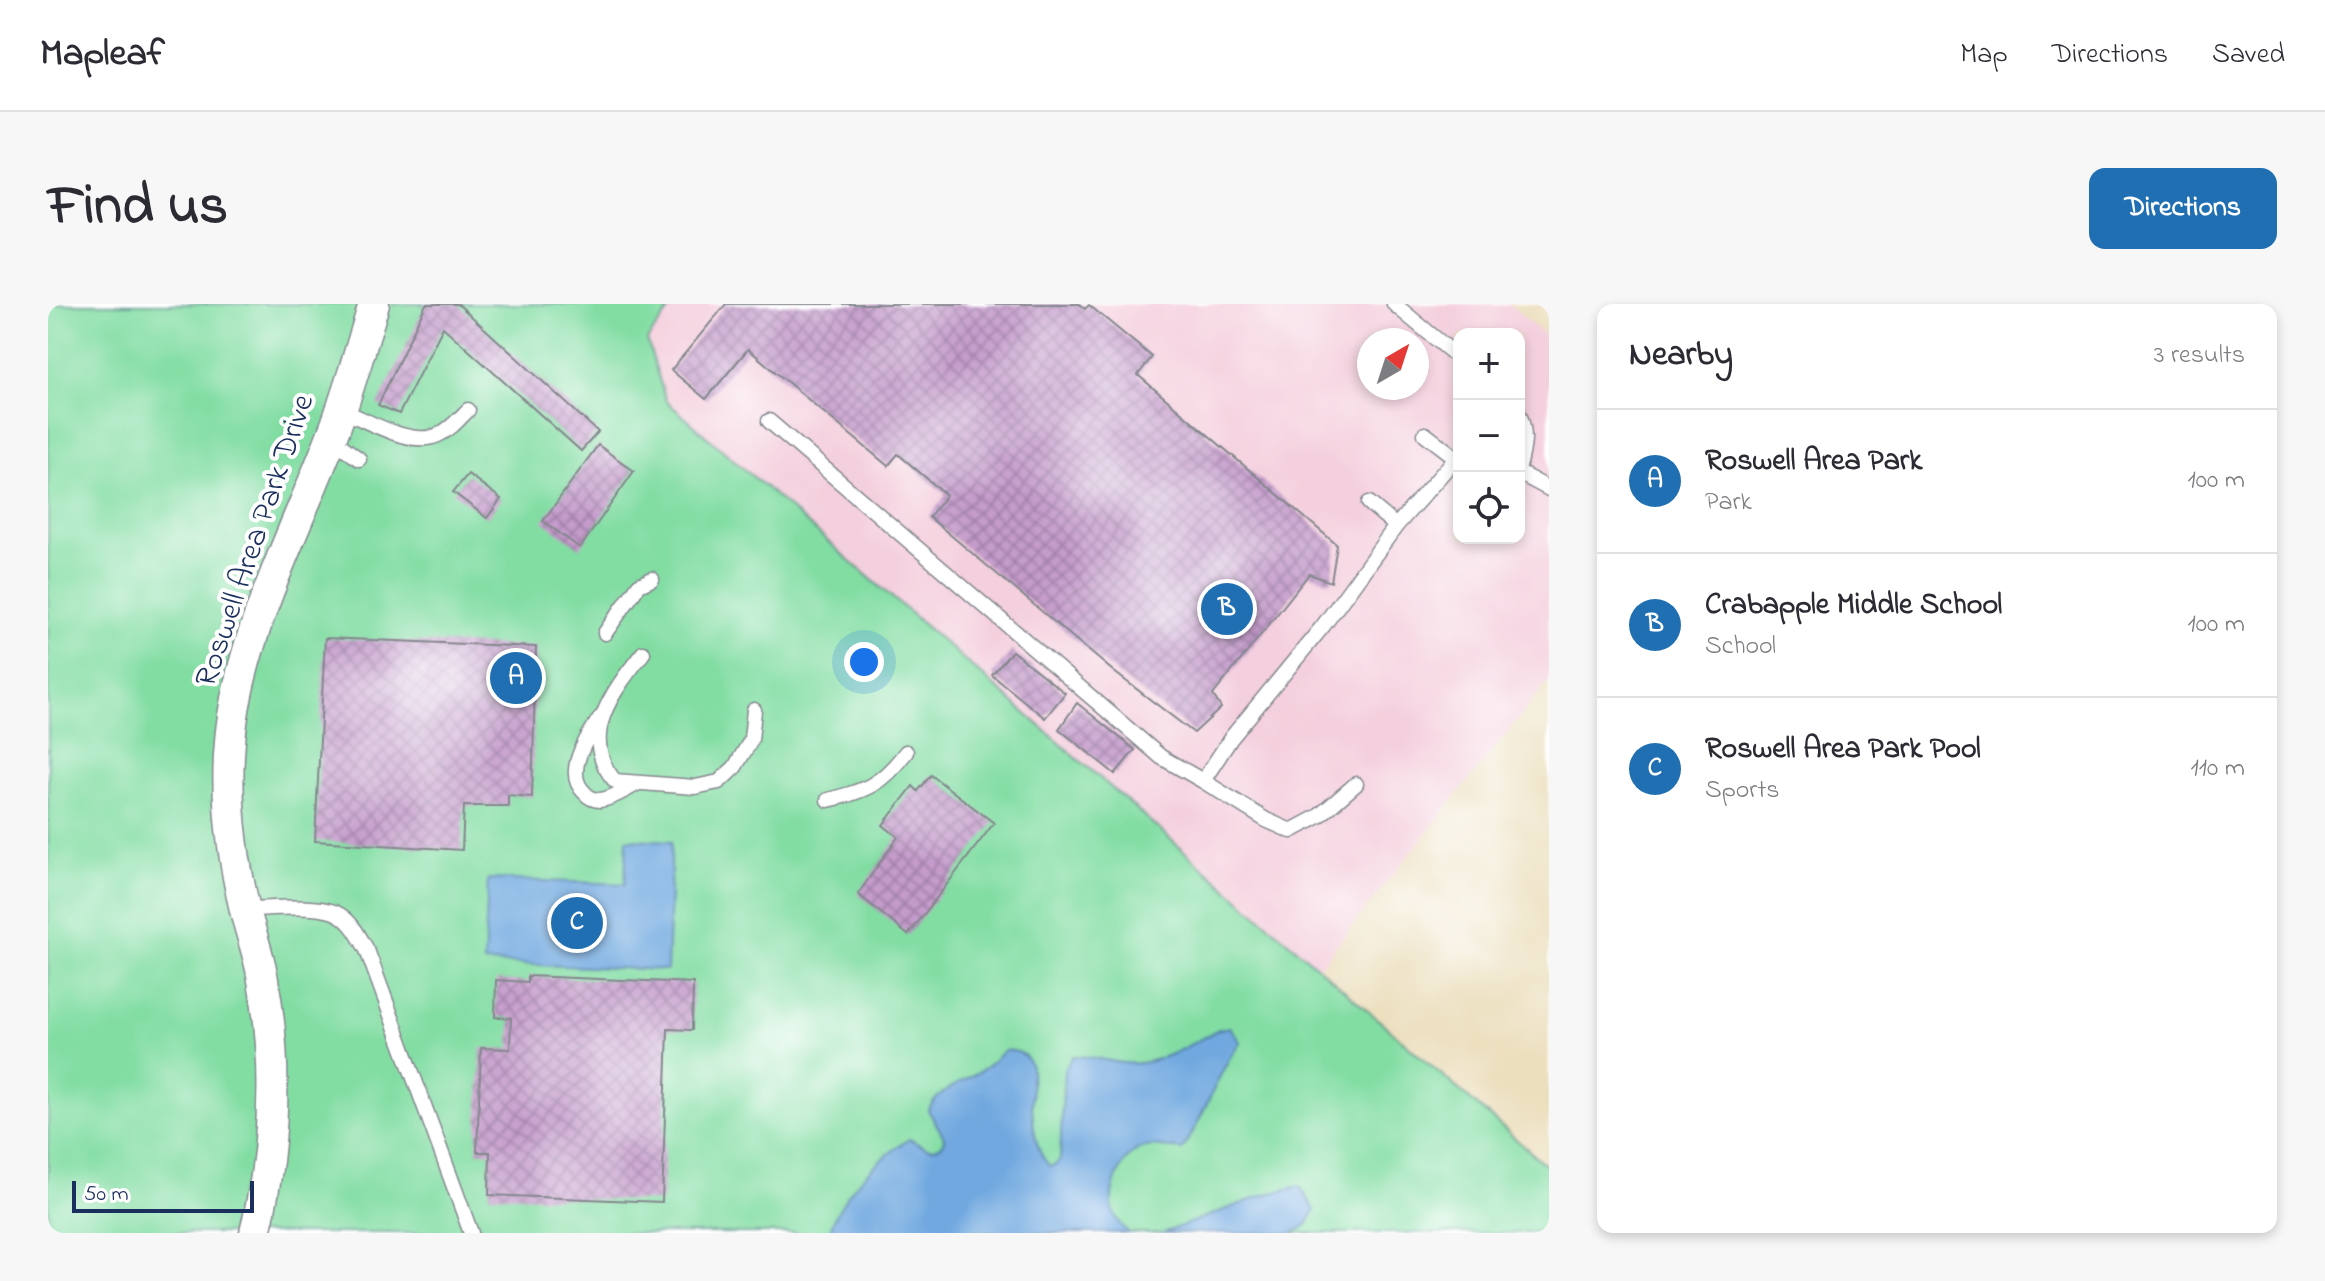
<!DOCTYPE html>
<meta charset="utf-8">
<style>
:root{--surface:#fff;--page:#f7f7f7;--text:#2b2b33;--muted:#7c7c81;--line:#e1e1e2;--accent:#1f6fb2}
body{margin:0;font-family:"Indie Flower",sans-serif;background:var(--page);color:var(--text)}
.controls{position:absolute;right:24px;top:24px;display:grid;overflow:hidden;border-radius:16px;box-shadow:0 4px 12px #0003}
.controls button{width:72px;height:72px;display:grid;place-items:center;padding:0;border:0;border-bottom:2px solid var(--line);background:var(--surface);color:var(--text);font:40px sans-serif}
.compass{position:absolute;left:1309px;top:24px;width:72px;height:72px;border-radius:50%;background:var(--surface);box-shadow:0 4px 12px #0003;rotate:39deg}
.scale{position:absolute;left:24px;bottom:20px;width:182px;box-sizing:border-box;padding-left:8px;border:4px solid #1b2f5e;border-top:0;font-size:22px;line-height:28px;white-space:nowrap;color:#1b2f5e;-webkit-text-stroke:6px #fff;paint-order:stroke}
.you{position:absolute;left:816px;top:358px;width:28px;height:28px;margin:-20px;border:6px solid #fff;border-radius:50%;background:#1a73e8;box-shadow:0 0 0 12px #1a73e833}
.badge{display:grid;place-items:center;width:52px;height:52px;border-radius:50%;background:var(--accent);color:#fff;font-size:26px;font-weight:700}
.pin{position:absolute;translate:-50% -50%;border:4px solid #fff;box-shadow:0 2px 8px #0006}
.list{margin:0;padding:0;list-style:none}
h2{display:flex;justify-content:space-between;align-items:center;height:104px;margin:0;padding:0 32px;font-size:34px}
h2 small{font-size:26px;font-weight:400;color:var(--muted)}
.list li{display:grid;grid-template-columns:52px 1fr auto;gap:24px;align-items:center;box-sizing:border-box;height:144px;padding:0 32px;border-top:2px solid var(--line)}
.list b{display:block;font-size:30px;white-space:nowrap}
.list p{margin:0;font-size:26px;white-space:nowrap;color:var(--muted)}
.list em{font-size:26px;font-style:normal;color:var(--muted)}
.icon{flex:none;width:44px;height:44px;fill:none;stroke:currentColor;stroke-width:2;stroke-linecap:round;stroke-linejoin:round}
.map{position:relative;flex:none;width:1501px;height:929px;overflow:hidden;border-radius:16px}
header{display:flex;align-items:center;gap:48px;box-sizing:border-box;height:112px;padding:0 40px;background:var(--surface);border-bottom:2px solid var(--line)}
header strong{font-size:38px}
nav{display:flex;gap:44px;margin-inline-start:auto;font-size:28px}
.intro{display:flex;align-items:center;justify-content:space-between;box-sizing:border-box;height:192px;padding:0 48px}
h1{margin:0;font-size:56px}
.button{padding:20px 36px;border-radius:16px;background:var(--accent);color:#fff;font-size:28px;font-weight:700}
main{display:flex;gap:48px;padding:0 48px}
aside{flex:1;background:var(--surface);border-radius:16px;box-shadow:0 4px 12px #0003}
.map>svg:first-child{display:block}
</style>
<header>
<strong>Mapleaf</strong>
<nav><a>Map</a><a>Directions</a><a>Saved</a></nav>
</header>
<div class="intro"><h1>Find us</h1><a class="button">Directions</a></div>
<main>
<div class="map">
<svg width="1501" height="929" viewBox="0 0 1501 929">
<defs>
<pattern id="building-cross-hatch" width="8" height="8" patternUnits="userSpaceOnUse" patternTransform="scale(2)"><rect width="8" height="8" fill="#c59bcb"/><path d="M0 0l8 8M0 8l8-8" fill="none" stroke="#9f7fa8"/></pattern>
</defs>
<rect width="100%" height="100%" fill="#fff"/>
<filter id="ink" filterUnits="userSpaceOnUse"><feTurbulence type="fractalNoise" baseFrequency=".0125" numOctaves="2"/><feDisplacementMap in="SourceGraphic" scale="16" xChannelSelector="R" yChannelSelector="G"/><feConvolveMatrix kernelMatrix="1 2 1 2 8 2 1 2 1" color-interpolation-filters="sRGB"/></filter>
<filter id="wash" filterUnits="userSpaceOnUse"><feTurbulence type="fractalNoise" baseFrequency=".006" numOctaves="4" result="noise"/><feDisplacementMap in="SourceGraphic" scale="32" xChannelSelector="R" yChannelSelector="G"/><feGaussianBlur stdDeviation="1.8" result="paint"/><feColorMatrix in="noise" values="0 0 0 0 0 0 0 0 0 0 0 0 0 0 0 0 0 1.4 0 .05"/><feComposite in="paint" operator="in"/></filter>
<g filter="url(#wash)">
<rect width="100%" height="100%" fill="#ecdfbe"/>
<!-- built -->
<path fill="#f4cfdd" fill-rule="evenodd" d="M626 0H1461L1501 35V376L1271 663 618 97 599 36ZM1411 30H1471V234H1411ZM1321 36H1369V84H1321Z"/>
<!-- park -->
<path fill="#82dda3" stroke="#4e8680" stroke-width="2" d="M0 0H626L599 36 618 97 1501 864V929H0Z"/>
<!-- water -->
<path fill="#6fa8df" stroke="#456c9e" stroke-width="2" d="M579 535 624 537 619 666 436 659 440 575 577 580Z
M1182 723 1192 738C1167 772 1158 812 1134 846 1123 845 1107 840 1096 843 1075 849 1062 881 1064 902 1066 914 1072 921 1081 929H781C793 889 826 858 861 835 873 841 883 850 895 840L896 833 880 806C893 783 917 779 937 764 944 759 950 752 956 746 970 747 978 748 983 763 984 789 981 844 1002 862L1008 860 1012 855 1016 765 1025 752C1043 752 1058 757 1076 759 1110 763 1142 740 1171 725Z
M1252 882 1267 906 1259 921 1245 929H1115L1216 891Z"/>
<g id="blocks">
<!-- building -->
<path fill="url(#building-cross-hatch)" d="M378 0H410L550 128 533 147 395 23 351 110 330 101Z
M678 0H1031L1037 5 1041 1 1104 53 1090 71 1289 241 1283 278 1261 270 1165 391 1173 404 1146 429 1065 367 881 213 898 191 850 150 840 162 700 45 658 95 623 66Z
M550 141 586 167 532 244 495 217Z
M420 170 453 195 439 214 405 188Z
M277 334 488 343 484 493 460 491V502H416L414 546 267 537Z
M964 347 1017 389 997 414 944 371Z
M1029 399 1087 446 1067 470 1011 425Z
M883 471 946 519 860 631 810 590 850 533 835 521 865 482 870 487Z
M480 672 645 679 644 726 620 725 614 898 441 891 442 848H429L433 744 462 745 463 714 447 713 448 676 480 678Z"/>
</g>
</g>
<g filter="url(#ink)">
<use href="#blocks" fill-opacity="0" stroke="#84878e" stroke-width="2"/>
<g fill="none" stroke-linecap="round" stroke-linejoin="round">
<defs>
<path id="service" d="M1346 0 1411 54
M293 106C319 116 364 144 390 131 402 126 411 115 420 106
M1471 110C1479 129 1476 144 1471 163
M721 117 1113 453 1155 477
M1377 130 1411 156
M283 134 311 155
M1471 169 1501 185
M1321 199 1348 222
M557 329 591 281 604 275
M595 349C567 385 528 432 567 477L647 483 671 478 687 463 703 436 706 406
M552 414C540 432 515 468 536 488 540 493 545 496 552 496 564 495 577 486 587 481
M1308 480 1271 512 1243 527 1218 516 1155 477 1183 434 1275 322 1348 222 1407 155
M780 496C818 487 834 480 858 448
M197 605C220 605 274 599 292 611 305 619 312 634 319 646L423 929"/>
<path id="minor" d="M207 929C227 845 230 756 214 670 210 648 202 627 197 606 184 551 177 493 182 437 191 330 251 222 288 121 302 82 314 40 326 0"/>
</defs>
<!-- service casing -->
<use href="#service" stroke="#84878e" stroke-width="17"/>
<!-- minor casing -->
<use href="#minor" stroke="#84878e" stroke-width="33"/>
<!-- service -->
<use href="#service" stroke="#fff" stroke-width="14"/>
<!-- minor -->
<use href="#minor" stroke="#fff" stroke-width="30"/>
</g>
</g>
<g text-anchor="middle" dominant-baseline="central" stroke-width="8" stroke-linejoin="round" paint-order="stroke">
<!-- street labels -->
<g font-size="32" fill="#1b2f5e" stroke="#fff">
<text transform="translate(208 237) rotate(-71)">Roswell Area Park Drive</text>
</g>
</g>
</svg>
<div class="controls">
<button>+</button>
<button>−</button>
<button><svg class="icon" aria-label="locate" viewBox="0 0 24 24"><circle cx="12" cy="12" r="6"/><path d="M12 2v4M12 18v4M2 12h4M18 12h4"/></svg></button>
</div>
<svg class="compass" viewBox="-18 -18 36 36"><path d="M0-13l5 13h-10z" fill="#e53935"/><path d="M0 13l5-13h-10z" fill="#7c7c81"/></svg>
<div class="scale">50 m</div>
<div class="you"></div>
<div class="pin badge" style="left:468px;top:374px">A</div>
<div class="pin badge" style="left:1179px;top:305px">B</div>
<div class="pin badge" style="left:529px;top:619px">C</div>
</div>
<aside>
<h2>Nearby<small>3 results</small></h2>
<ul class="list">
<li><span class="badge">A</span><div><b>Roswell Area Park</b><p>Park</p></div><em>100 m</em></li>
<li><span class="badge">B</span><div><b>Crabapple Middle School</b><p>School</p></div><em>100 m</em></li>
<li><span class="badge">C</span><div><b>Roswell Area Park Pool</b><p>Sports</p></div><em>110 m</em></li>
</ul>
</aside>
</main>
